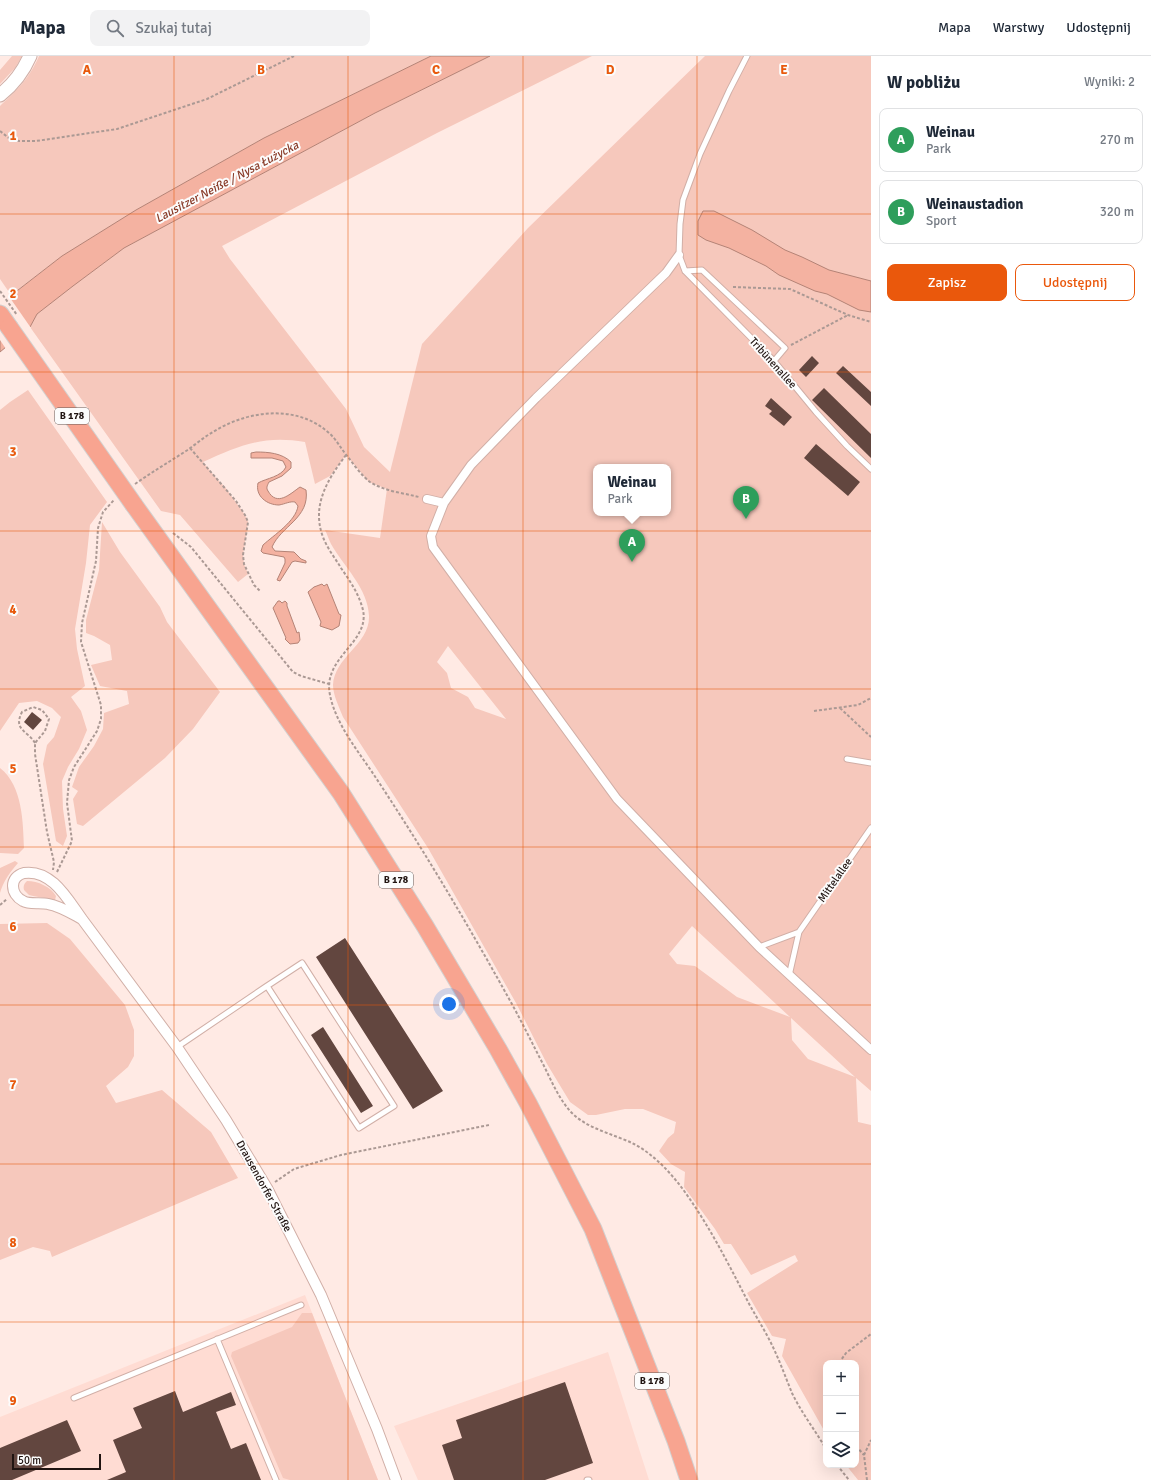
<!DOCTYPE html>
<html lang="pl">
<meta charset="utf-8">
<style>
:root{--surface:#fff;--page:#f2f2f3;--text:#1f2937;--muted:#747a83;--line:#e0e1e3;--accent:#ea580c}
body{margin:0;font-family:Signika,sans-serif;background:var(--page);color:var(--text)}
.controls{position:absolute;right:12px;bottom:12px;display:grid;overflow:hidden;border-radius:8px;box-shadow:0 4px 16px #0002}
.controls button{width:36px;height:36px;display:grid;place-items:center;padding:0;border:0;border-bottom:1px solid var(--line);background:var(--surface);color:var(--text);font:20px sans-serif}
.scale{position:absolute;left:12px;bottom:10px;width:89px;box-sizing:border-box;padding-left:4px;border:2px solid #201411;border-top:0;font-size:11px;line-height:14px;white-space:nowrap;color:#201411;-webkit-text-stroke:3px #fcfcfc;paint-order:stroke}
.you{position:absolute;left:449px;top:948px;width:14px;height:14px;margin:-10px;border:3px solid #fff;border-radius:50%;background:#1a73e8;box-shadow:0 0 0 6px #1a73e833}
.badge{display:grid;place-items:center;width:26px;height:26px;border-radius:50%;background:var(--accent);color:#fff;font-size:13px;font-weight:700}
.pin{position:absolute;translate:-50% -33px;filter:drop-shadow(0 1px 2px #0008)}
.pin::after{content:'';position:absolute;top:21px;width:14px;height:12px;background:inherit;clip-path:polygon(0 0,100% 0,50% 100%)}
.popup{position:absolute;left:593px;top:408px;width:78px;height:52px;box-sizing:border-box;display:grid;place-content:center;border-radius:8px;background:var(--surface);filter:drop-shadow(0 1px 3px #0005);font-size:13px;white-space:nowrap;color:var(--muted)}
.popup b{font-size:15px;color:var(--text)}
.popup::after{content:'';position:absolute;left:50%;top:100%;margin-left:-8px;border:8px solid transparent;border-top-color:var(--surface)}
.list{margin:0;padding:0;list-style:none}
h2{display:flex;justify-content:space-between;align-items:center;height:52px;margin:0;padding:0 16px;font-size:17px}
h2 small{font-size:13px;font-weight:400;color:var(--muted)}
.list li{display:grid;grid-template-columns:26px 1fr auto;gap:12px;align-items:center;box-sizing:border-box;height:64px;margin:0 8px 8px;padding:0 8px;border:1px solid var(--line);border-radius:8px}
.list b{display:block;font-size:15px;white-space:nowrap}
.list p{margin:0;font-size:13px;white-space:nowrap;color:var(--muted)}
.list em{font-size:13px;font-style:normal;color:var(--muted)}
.actions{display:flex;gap:8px;padding:12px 16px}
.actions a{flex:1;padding:9px 0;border:1px solid var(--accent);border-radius:8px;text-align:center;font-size:14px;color:var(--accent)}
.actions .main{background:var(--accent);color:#fff}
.icon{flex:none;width:22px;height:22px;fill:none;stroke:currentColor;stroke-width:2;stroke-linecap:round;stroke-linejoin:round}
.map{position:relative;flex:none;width:871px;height:1424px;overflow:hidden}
header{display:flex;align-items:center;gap:24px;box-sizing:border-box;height:56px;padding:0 20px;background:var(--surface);border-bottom:1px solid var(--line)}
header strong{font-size:19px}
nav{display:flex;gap:22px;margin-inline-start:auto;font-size:14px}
.search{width:280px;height:36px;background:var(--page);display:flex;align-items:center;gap:10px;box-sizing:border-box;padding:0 14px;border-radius:8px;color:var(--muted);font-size:15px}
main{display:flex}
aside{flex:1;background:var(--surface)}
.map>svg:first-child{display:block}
</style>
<header>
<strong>Mapa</strong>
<div class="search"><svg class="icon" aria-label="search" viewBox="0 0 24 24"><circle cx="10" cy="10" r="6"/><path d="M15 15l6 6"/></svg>Szukaj tutaj</div>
<nav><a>Mapa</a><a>Warstwy</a><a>Udostępnij</a></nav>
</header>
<main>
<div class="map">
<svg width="871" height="1424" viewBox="0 0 871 1424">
<rect width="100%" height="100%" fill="#ffeae4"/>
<!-- built -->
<path fill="#ffdcd3" d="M305 1239 378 1424H0V1361Z
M608 1296 649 1424H418L394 1370Z"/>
<!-- green -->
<path fill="#f6c8bc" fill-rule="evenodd" d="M12 0H22L15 12 0 28V14Z
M39 0H431L264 82 136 154 62 200 11 239 0 223V50C17 34 29 23 39 0Z
M490 0H592L437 77 222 190 230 203 346 353 364 391 390 416 422 288 528 172 705 0H871V1035L856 1022 858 1066 871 1069V1424H858L846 1409H856V1307H826V1378L782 1300 786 1283 772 1280 747 1237 798 1205 795 1199 751 1219 731 1188H724L715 1173 684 1131 685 1116 671 1108 659 1095 668 1082 674 1077 676 1066 643 1053H625L596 1059H588L570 1046 547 1008 516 947 428 792 343 661C339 651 333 639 333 629 334 601 370 588 369 560 368 532 344 511 331 488 329 484 327 478 325 474L380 482 387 433 369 426 346 399 330 420 315 428 305 386C264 379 240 389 203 406L216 422 225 431 245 459 248 466 243 499 244 508 248 518 238 526 180 459 161 455 30 271 37 258 73 230 124 192 375 57ZM596 411H668V457H596ZM448 590 506 663 475 652 468 641 451 632 447 617 437 606ZM692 870 790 961 737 941 695 910 677 908 669 898ZM791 962 855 1021 808 1003 792 984Z
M28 334 107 446 90 469 86 507 75 573 77 593 85 630 71 641 81 655 87 674 79 693 68 711 62 725 63 753 67 780 63 790 56 785 43 708 47 689 54 681 61 661 52 652 37 645 19 647 0 675V354L10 346Z
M102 466 120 496 160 551 167 566 220 636 193 673 165 702 83 770 77 768 73 743 78 735 72 731 79 711 94 690 103 673 104 657 129 648 127 635 100 630 91 609 112 604 110 589 94 580 86 577V564L99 514Z
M0 712C23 730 23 767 24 792L18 798 0 797Z
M15 805 18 807C10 816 3 826 0 837V812Z
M27 825C38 825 51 831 56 840L55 844 33 840 29 839 24 834C23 830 24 828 27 825Z
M47 867 70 883 125 949 134 974V1000L128 1011 106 1030 116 1047 162 1034 211 1076 238 1122 52 1201 50 1195 33 1191 0 1204V868Z
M302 1257H312L378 1424H290L283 1422 231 1300 232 1296 292 1271Z"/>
<!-- water -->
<path fill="#f4b2a1" stroke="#b48376" d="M431 0H490L375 57 124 192 73 230 37 258 30 271 0 296V248L62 200 136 154 264 82Z
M703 155H714L752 174 785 194 802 201 829 214 871 225V256L859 254 827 238 815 235 779 219 766 210 729 192 706 184 698 179V165Z
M256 396C268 396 282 397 291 406V412L282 420 269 426C267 430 266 432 268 435 277 451 290 438 300 431L306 434C310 462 281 470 272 491L275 495 294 496 301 503 306 505V507L295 505 292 506 280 525 277 524 285 507V503L284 501 263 497 261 495 263 489C274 479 296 465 298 450L295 446C290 445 285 448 279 449 267 449 255 440 258 427 267 422 281 421 286 411L283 405 272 402H251V397Z
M322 528 324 530 327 528 339 558 341 559 339 570 332 574 320 570 321 566 308 536 314 531Z
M278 545H280L282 547 285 545 287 547V550L297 577 299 576 300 584 298 587 290 588 285 583 286 582 273 552Z"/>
<!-- pier -->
<path fill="#ffeae4" d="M8 239 31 272 6 293 0 284V246Z"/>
<!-- building -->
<path fill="#62463f" d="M812 300 819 307 806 321 799 314Z
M843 310 871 336V350L836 317Z
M824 332 871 378V402L812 344Z
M771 342 792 361 784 370 769 358 772 355 765 350Z
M816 388 860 426 848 440 804 402Z
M32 656 42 664 33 674 24 666Z
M345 882 443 1035 413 1053 316 901Z
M323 971 373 1050 361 1057 311 979Z
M565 1326 593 1407 545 1424H454L442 1389 462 1382 456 1364Z
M175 1335 183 1356 231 1336 236 1349 216 1356 231 1393 246 1387 261 1424H107L126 1416 113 1384 142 1372 133 1352Z
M67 1364 81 1395 12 1424H0V1392Z"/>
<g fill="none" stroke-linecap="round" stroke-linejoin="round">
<defs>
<path id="service" d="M747 0 729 35 700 98 683 144 680 168 679 199 685 215 774 305 816 356 847 390 871 413
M685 215 702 214 785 292 774 305
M847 703 871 707
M759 891 799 876
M302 907 394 1050 359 1072 267 930Z
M789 920 799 876 871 772
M177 991 267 930
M217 1283 276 1424
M74 1342 301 1249
M587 1424H589"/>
<path id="pedestrian" d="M679 199 666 217 536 342 471 409 444 447 431 480 433 491 617 743 759 891 871 994
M427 443 444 447"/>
<path id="minor" d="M24 817C52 813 68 844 82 863 71 857 60 850 48 848 40 846 30 849 23 845 10 838 9 821 24 817Z
M82 863 177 991 226 1064 267 1132 321 1239 377 1373 396 1424"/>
<path id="tertiary" d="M0 39C14 28 23 16 30 0"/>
<path id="trunk" d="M0 258 9 271
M134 449 341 737 425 870 498 993 528 1047 593 1173 676 1385 689 1424"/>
</defs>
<!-- service casing -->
<use href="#service" stroke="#d1afa7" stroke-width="7"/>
<!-- pedestrian casing -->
<use href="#pedestrian" stroke="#d1afa7" stroke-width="10"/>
<!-- minor casing -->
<use href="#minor" stroke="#d1afa7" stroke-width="12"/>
<!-- tertiary casing -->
<use href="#tertiary" stroke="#d1afa7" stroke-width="15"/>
<!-- trunk casing -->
<use href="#trunk" stroke="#d2d0cf" stroke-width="19"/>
<!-- path -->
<path stroke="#ab9994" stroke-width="2" stroke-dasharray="3 2" stroke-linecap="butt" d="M0 75 10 83 19 85H36L117 73 207 43 294 0
M733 231 790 233 848 259 871 266
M791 289 848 259
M190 392 236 445 245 459 248 466 243 499 244 508 254 529 260 535
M346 399C328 423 311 449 323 481 327 492 335 502 341 512 350 525 359 538 363 554 370 587 322 601 330 639 336 669 359 696 376 722 423 793 467 867 508 941 521 964 532 987 544 1010 552 1026 559 1043 571 1056 587 1073 614 1078 634 1088 653 1098 669 1115 682 1132 707 1166 726 1203 745 1240 753 1256 763 1271 771 1287 779 1303 785 1320 792 1337 801 1356 815 1374 826 1393
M135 428C152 416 169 406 186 395 195 389 204 381 213 376 248 354 297 348 329 377 337 384 341 393 348 401 354 409 362 420 370 426 384 435 403 437 419 441
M173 477 191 491 293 616 301 620 329 628
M840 652 871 681
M814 655 858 649 871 642
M35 687C27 674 13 674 22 656L33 651 42 654 49 663 45 675 35 687V698L47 776 54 806 53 814
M57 816 72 785 67 747 69 724 74 711 97 675 101 663V649L81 586 82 567 96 505 98 472 103 456 114 444
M0 849 7 843
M275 1126 294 1113 341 1099 489 1069
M839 1307 846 1297 871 1278
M826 1338V1344
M856 1390 864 1399
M837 1409 849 1424
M867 1424 864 1399 871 1384"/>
<!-- service -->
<use href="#service" stroke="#fff" stroke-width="5"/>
<!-- pedestrian -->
<use href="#pedestrian" stroke="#fff" stroke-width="8"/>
<!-- minor -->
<use href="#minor" stroke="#fff" stroke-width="10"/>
<!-- tertiary -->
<use href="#tertiary" stroke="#fff" stroke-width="13"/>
<!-- trunk -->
<use href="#trunk" stroke="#f8a490" stroke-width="17"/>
<defs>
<path id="trunk-bridge" d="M9 271 134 449"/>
</defs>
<!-- trunk-bridge casing -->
<use href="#trunk-bridge" stroke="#d2d0cf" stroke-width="19" stroke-linecap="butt"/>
<!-- path-bridge -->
<path stroke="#ab9994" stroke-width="2" stroke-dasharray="3 2" stroke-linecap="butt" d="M0 235 17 259"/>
<!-- trunk-bridge -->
<use href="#trunk-bridge" stroke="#f8a490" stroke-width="17"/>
</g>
<!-- grid -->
<path fill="none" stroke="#e8590c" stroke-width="1" stroke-opacity="0.55" d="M174 0V1424M348 0V1424M523 0V1424M697 0V1424M0 158H871M0 316H871M0 475H871M0 633H871M0 791H871M0 949H871M0 1108H871M0 1266H871"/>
<g text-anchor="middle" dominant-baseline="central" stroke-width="4" stroke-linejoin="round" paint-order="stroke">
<!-- shield labels -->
<g fill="#fcfcfc" stroke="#625a58" stroke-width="1">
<rect x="55" y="352" width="34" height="16" rx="3"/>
<rect x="379" y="816" width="34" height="16" rx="3"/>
<rect x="635" y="1317" width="34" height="16" rx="3"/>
</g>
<g font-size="10" font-weight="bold" fill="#201411">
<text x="72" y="360">B 178</text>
<text x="396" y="824">B 178</text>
<text x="652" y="1325">B 178</text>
</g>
<!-- street labels -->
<g font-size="11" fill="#201411" stroke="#fcfcfc">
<text transform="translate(773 307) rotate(48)">Tribünenallee</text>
<text transform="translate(835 824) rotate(-55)">Mittelallee</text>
<text transform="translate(264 1130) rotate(61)">Drausendorfer Straße</text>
</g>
<!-- water labels -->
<g font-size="12" font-style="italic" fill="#893b28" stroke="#fcfcfc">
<text transform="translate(227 126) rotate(-28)">Lausitzer Neiße / Nysa Łużycka</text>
</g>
</g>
<g font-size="13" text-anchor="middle" font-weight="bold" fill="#e8590c" stroke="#fcfcfc" stroke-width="4" stroke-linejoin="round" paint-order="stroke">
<text x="87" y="18">A</text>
<text x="261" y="18">B</text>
<text x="436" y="18">C</text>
<text x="610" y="18">D</text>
<text x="784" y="18">E</text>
<text x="13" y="84">1</text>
<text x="13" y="242">2</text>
<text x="13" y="400">3</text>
<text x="13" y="558">4</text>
<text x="13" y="717">5</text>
<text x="13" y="875">6</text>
<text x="13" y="1033">7</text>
<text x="13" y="1191">8</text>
<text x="13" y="1349">9</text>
</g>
</svg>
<div class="controls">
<button>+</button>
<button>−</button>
<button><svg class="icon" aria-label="layers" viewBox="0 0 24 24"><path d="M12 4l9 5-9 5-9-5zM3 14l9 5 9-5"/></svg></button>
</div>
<div class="scale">50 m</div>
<div class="you"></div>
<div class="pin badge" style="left:632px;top:506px;background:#2e9e5b">A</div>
<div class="popup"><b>Weinau</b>Park</div>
<div class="pin badge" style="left:746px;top:463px;background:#2e9e5b">B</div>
</div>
<aside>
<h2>W pobliżu<small>Wyniki: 2</small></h2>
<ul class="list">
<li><span class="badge" style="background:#2e9e5b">A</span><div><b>Weinau</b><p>Park</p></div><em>270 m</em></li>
<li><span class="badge" style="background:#2e9e5b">B</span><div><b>Weinaustadion</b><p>Sport</p></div><em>320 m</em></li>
</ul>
<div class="actions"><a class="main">Zapisz</a><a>Udostępnij</a></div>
</aside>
</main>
